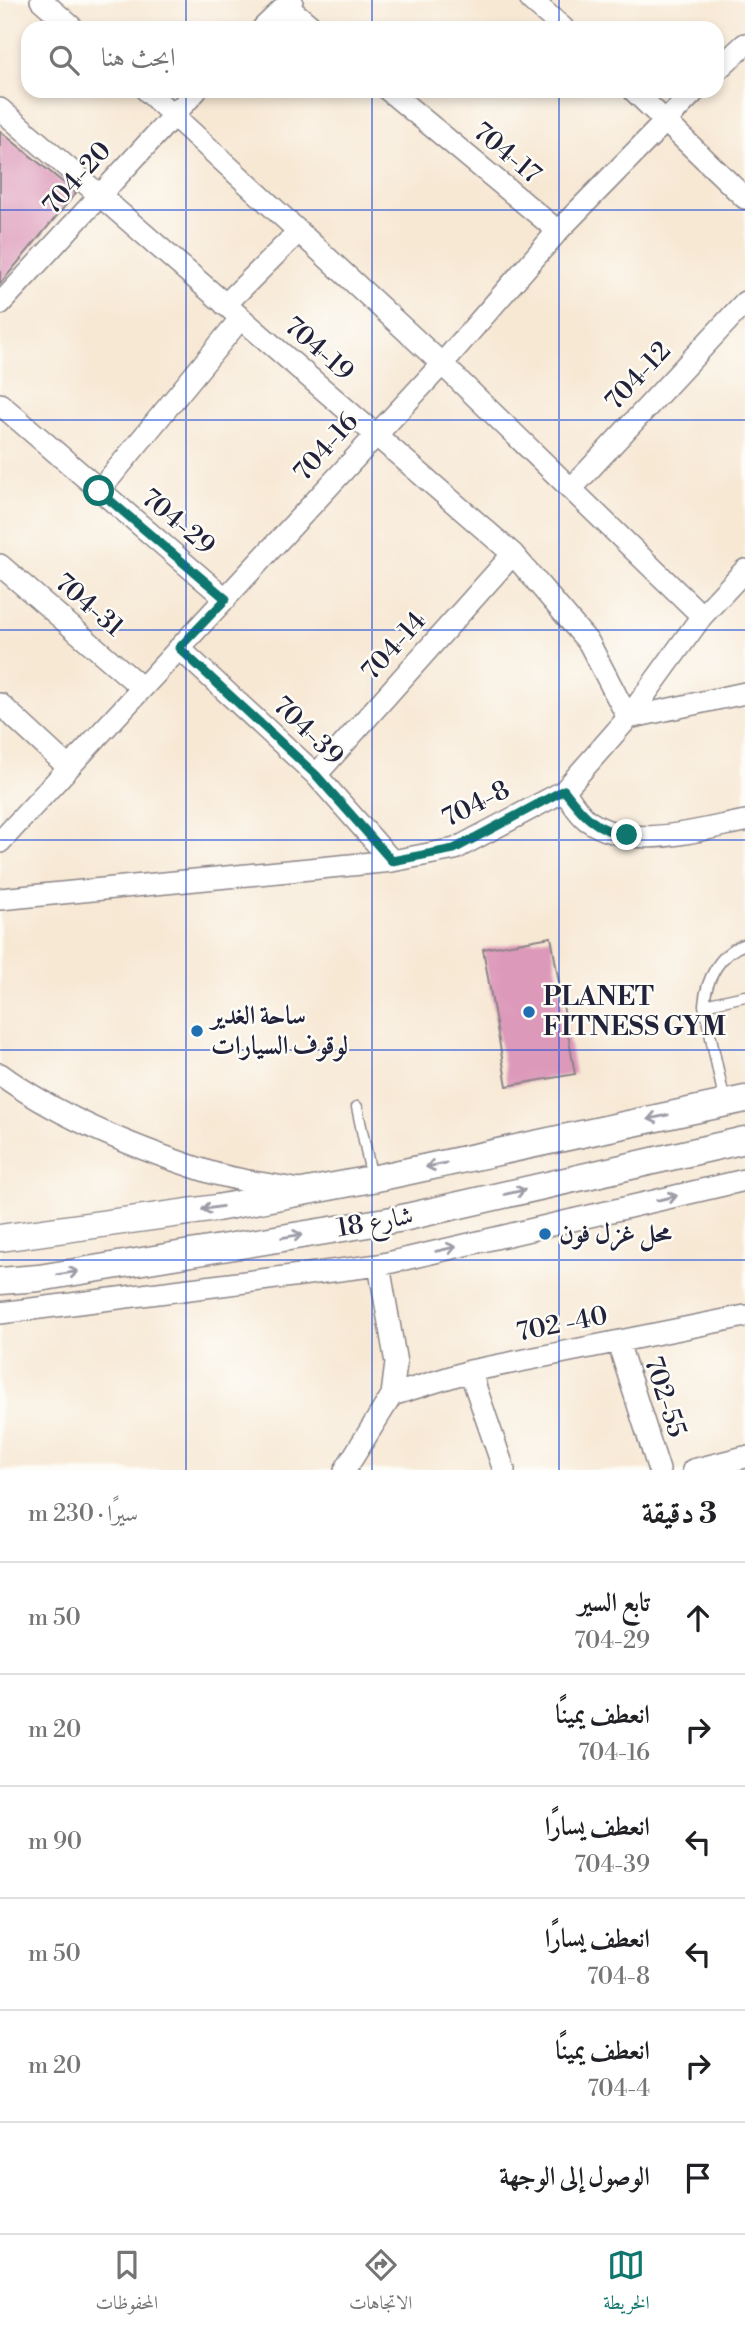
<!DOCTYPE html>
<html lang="ar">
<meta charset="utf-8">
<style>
:root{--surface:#fff;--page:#f2f2f2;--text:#202124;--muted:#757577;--line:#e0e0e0;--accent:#0f766e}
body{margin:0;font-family:"Libre Bodoni",Amiri,serif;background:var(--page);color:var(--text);direction:rtl}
.stop{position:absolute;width:21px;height:21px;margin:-16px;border:5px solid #0f766e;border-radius:50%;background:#fff}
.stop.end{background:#0f766e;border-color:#fff;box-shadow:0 2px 7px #0008}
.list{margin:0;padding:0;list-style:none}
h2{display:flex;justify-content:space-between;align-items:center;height:91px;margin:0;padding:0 28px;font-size:30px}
h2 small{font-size:23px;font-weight:400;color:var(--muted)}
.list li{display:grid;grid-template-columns:46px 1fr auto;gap:21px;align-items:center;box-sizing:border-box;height:112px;padding:0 28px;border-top:2px solid var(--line)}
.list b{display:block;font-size:26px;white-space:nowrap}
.list p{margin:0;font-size:23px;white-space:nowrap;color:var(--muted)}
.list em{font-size:23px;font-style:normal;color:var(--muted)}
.icon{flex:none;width:38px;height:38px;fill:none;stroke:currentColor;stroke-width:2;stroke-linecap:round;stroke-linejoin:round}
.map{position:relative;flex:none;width:745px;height:1470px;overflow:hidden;direction:ltr}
.search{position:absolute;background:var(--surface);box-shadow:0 4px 10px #0003;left:21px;right:21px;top:21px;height:77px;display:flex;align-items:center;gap:18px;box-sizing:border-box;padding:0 24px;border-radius:21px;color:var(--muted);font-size:26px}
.sheet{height:763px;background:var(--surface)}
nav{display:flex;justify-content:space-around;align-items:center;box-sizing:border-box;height:98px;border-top:2px solid var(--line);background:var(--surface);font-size:19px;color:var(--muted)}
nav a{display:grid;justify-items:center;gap:4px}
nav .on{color:var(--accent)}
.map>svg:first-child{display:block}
</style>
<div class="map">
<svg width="745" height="1470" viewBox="0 0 745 1470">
<rect width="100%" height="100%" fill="#fdfcf7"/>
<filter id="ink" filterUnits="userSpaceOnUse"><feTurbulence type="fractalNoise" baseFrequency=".0143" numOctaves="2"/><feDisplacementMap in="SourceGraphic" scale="14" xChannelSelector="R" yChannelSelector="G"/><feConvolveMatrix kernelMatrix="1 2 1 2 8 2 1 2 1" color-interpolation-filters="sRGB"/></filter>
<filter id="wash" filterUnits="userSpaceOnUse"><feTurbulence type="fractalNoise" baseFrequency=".00686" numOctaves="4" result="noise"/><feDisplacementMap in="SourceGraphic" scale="28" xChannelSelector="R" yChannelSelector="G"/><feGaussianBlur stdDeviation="1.57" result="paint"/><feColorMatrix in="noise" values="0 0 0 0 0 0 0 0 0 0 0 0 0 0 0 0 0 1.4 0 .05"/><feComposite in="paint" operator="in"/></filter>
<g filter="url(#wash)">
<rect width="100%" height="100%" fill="#f7e8d4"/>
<g id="blocks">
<!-- building -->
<path fill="#dd99ba" d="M0 131 76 193 0 284Z
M551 937 575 1074 507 1086 483 949Z"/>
</g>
</g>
<g filter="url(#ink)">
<use href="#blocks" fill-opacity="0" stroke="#8c8588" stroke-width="2"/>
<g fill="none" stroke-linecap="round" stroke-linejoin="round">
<defs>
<path id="service" d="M704 1005 745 996
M725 1103 704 1005C706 980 719 953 745 944
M357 1107 372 1179"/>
<path id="minor" d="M41 0 73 28
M531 0 563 28
M287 6 313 28
M263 28 292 0
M717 70 745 44
M147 91 442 364 702 616
M389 91 558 231
M634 91 745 198
M0 109 513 554 589 643 628 718 745 693
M0 304 196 91
M225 305 299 231
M0 404 226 599
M571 489 745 302
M99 491 241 318
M0 565 142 688
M179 648 316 775 392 861
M0 704 68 767
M316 775 513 554
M564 791C571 800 578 813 587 820 632 852 695 830 745 821
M0 842 442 364 558 231 695 91
M0 899 392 861 455 849 564 791 628 718 702 616 745 570
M0 1074C58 1117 141 1150 209 1172 238 1181 270 1184 299 1190
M0 1313 379 1265 745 1180
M618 1342 659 1470
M470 1371 504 1470
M392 1395 470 1371 745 1316
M345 1470 392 1395 396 1363 379 1265
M693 1470 745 1457"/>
<path id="tertiary" d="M0 1238 217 1208 372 1179 745 1099
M0 1281 39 1278 398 1219 745 1140"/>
</defs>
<!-- service casing -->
<use href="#service" stroke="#8c8588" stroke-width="13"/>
<!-- minor casing -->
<use href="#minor" stroke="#8c8588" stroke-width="24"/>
<!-- tertiary casing -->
<use href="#tertiary" stroke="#8c8588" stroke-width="29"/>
<!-- service -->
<use href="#service" stroke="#fff" stroke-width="10"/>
<!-- minor -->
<use href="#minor" stroke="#fff" stroke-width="21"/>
<!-- tertiary -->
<use href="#tertiary" stroke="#fff" stroke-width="26"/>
</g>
<!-- one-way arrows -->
<defs><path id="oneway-shaft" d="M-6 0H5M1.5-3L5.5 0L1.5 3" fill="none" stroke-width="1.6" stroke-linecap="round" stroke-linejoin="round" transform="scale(1.75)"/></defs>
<g stroke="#9c9ca7">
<use href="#oneway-shaft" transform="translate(658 1117) rotate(168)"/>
<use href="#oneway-shaft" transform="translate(436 1165) rotate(168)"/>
<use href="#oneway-shaft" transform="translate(515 1192) rotate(-13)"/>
<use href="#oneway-shaft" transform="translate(667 1198) rotate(-13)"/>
<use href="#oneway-shaft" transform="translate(212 1208) rotate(171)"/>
<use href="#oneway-shaft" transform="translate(292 1236) rotate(-9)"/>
<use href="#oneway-shaft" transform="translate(446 1249) rotate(-13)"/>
<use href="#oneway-shaft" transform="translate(68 1273) rotate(-9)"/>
</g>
</g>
<g fill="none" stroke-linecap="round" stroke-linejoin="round" filter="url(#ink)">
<!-- route -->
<path stroke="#0f766e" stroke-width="9" d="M99 491 226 599 179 648 316 775 392 861 454 849 564 790C582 814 596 831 627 835"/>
</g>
<!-- grid -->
<path fill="none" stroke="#1d4ed8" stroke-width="2" stroke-opacity="0.55" d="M186 0V28M372 0V28M559 0V28M186 91V1470M372 91V1470M559 91V1470M0 210H745M0 420H745M0 630H745M0 840H745M0 1050H745M0 1260H745"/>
<!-- markers -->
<g fill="#1f6fb2" stroke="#fdfcf7" stroke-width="2.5">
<circle cx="529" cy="1012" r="7"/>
<circle cx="197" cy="1031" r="7"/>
<circle cx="545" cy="1234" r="7"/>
</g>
<g text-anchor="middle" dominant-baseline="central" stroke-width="5" stroke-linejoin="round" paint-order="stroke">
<!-- street labels -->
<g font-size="26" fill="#22223b" stroke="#fdfcf7">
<text transform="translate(507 153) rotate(40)">704-17</text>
<text transform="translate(77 178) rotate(-48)">704-20</text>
<text transform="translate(319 349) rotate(41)">704-19</text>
<text transform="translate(638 376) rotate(-47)">704-12</text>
<text transform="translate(326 447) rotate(-48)">704-16</text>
<text transform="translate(178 522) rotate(40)">704-29</text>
<text transform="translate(89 605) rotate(41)">704-31</text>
<text transform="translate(394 646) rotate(-48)">704-14</text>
<text transform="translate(308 731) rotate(44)">704-39</text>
<text transform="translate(476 804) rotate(-27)">704-8</text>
<text transform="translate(375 1222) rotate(-10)">شارع 18</text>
<text transform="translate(562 1324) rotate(-11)">702 -40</text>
<text transform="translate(665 1397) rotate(72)">702-55</text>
</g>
<!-- poi labels -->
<g font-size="26" font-weight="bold" fill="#22223b" stroke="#fdfcf7" text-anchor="start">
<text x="543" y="997">PLANET<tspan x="543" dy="30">FITNESS GYM</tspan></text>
<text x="211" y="1016">ساحة الغدير<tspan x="211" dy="30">لوقوف السيارات</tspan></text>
<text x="559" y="1234">محل غزل فون</text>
</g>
</g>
</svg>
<div class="stop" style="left:99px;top:491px"></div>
<div class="stop end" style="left:627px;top:835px"></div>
<div class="search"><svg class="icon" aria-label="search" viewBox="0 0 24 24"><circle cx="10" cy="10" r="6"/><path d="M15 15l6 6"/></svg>ابحث هنا</div>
</div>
<section class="sheet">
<h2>3 دقيقة<small>سيرًا · 230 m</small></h2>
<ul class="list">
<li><svg class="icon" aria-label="ahead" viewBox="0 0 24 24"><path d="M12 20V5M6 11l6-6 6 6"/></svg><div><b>تابع السير</b><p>704-29</p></div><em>50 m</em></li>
<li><svg class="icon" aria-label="right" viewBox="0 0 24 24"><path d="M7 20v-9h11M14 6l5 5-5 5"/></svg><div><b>انعطف يمينًا</b><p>704-16</p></div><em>20 m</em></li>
<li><svg class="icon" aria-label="left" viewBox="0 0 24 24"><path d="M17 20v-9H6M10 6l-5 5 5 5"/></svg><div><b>انعطف يسارًا</b><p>704-39</p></div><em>90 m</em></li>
<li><svg class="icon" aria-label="left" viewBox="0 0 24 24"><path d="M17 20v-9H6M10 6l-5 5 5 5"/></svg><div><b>انعطف يسارًا</b><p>704-8</p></div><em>50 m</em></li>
<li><svg class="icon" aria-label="right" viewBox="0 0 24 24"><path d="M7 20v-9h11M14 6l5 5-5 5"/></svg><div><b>انعطف يمينًا</b><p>704-4</p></div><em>20 m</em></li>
<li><svg class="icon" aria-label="arrive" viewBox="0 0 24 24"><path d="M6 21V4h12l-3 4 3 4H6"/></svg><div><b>الوصول إلى الوجهة</b></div></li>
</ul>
</section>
<nav>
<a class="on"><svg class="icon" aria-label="map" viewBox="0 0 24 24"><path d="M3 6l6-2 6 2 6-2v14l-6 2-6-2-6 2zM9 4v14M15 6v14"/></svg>الخريطة</a>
<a><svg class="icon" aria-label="directions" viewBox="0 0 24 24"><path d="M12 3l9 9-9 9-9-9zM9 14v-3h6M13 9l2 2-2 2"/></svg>الاتجاهات</a>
<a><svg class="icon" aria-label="saved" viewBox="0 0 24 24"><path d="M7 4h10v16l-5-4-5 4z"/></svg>المحفوظات</a>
</nav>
